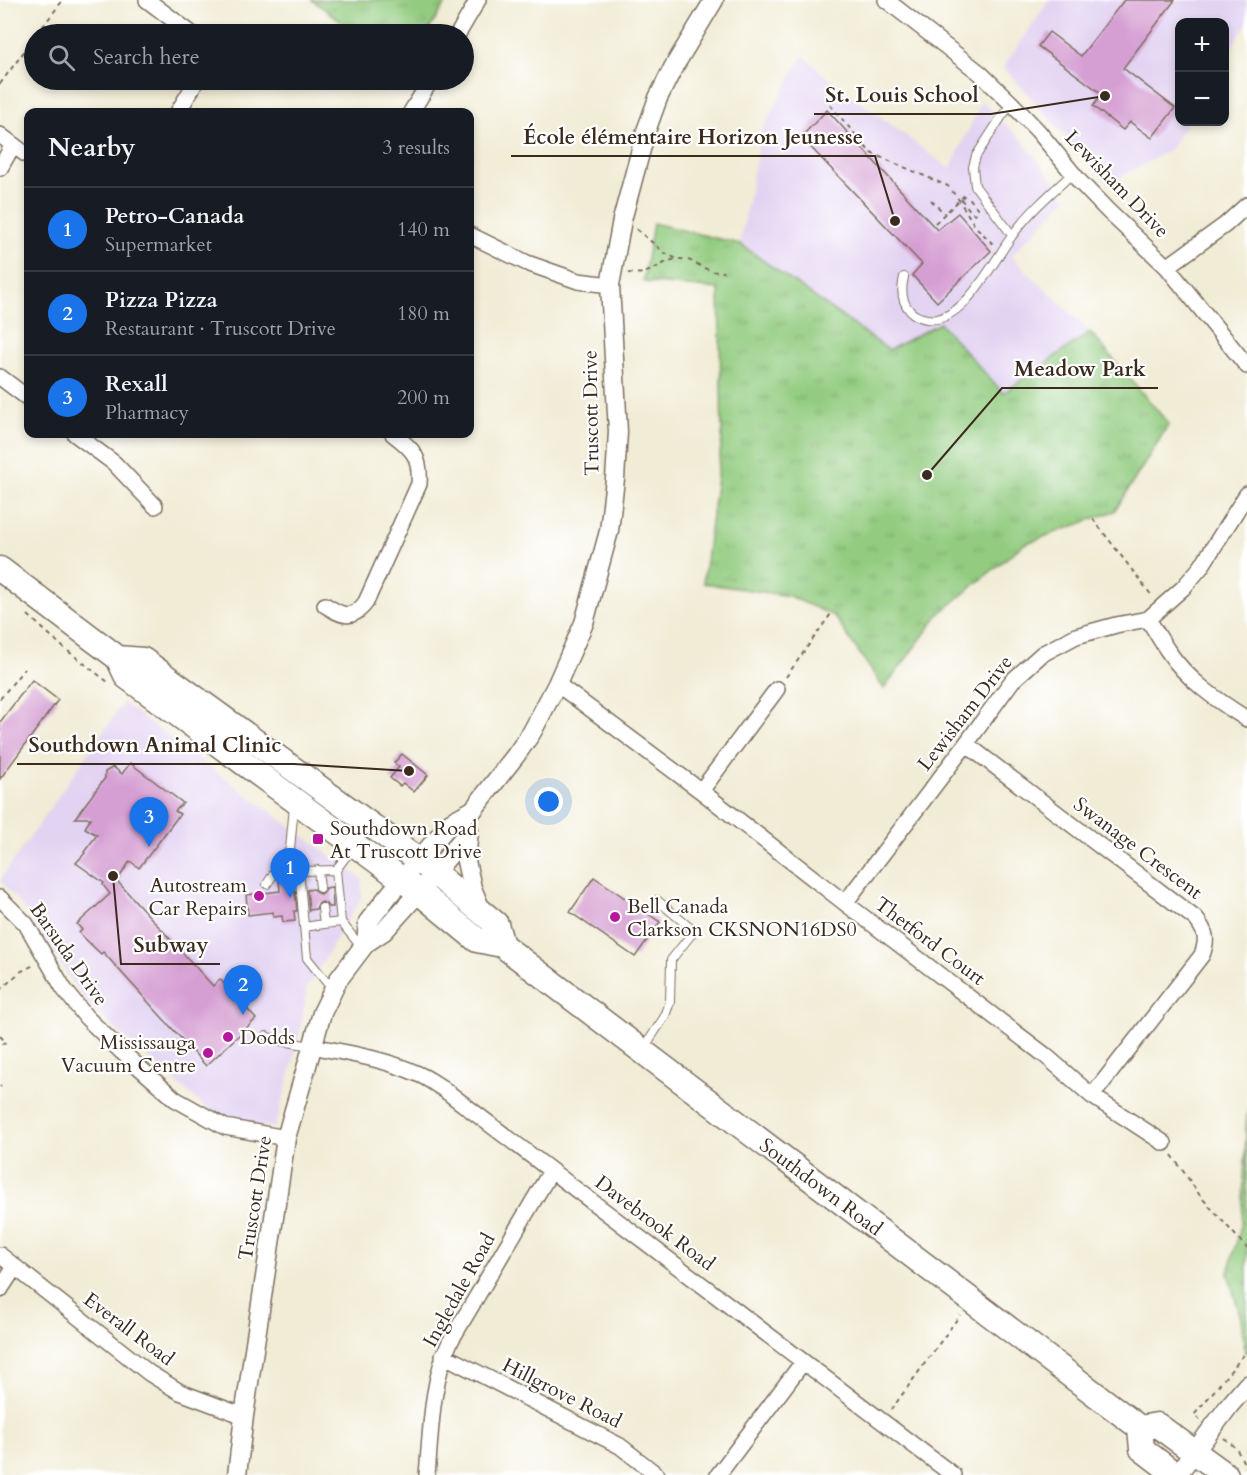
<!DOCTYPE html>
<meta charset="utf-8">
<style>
:root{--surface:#171b24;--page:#242831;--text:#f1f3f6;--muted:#9ea1a6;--line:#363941;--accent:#1a73e8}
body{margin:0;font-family:Cardo,serif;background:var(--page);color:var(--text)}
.controls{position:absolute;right:18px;top:18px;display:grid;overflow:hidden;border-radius:12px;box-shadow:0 3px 9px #0003}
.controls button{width:54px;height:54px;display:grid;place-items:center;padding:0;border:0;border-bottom:2px solid var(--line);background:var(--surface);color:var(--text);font:30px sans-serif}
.you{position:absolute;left:549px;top:802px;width:21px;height:21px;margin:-15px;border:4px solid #fff;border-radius:50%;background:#1a73e8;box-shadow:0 0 0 9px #1a73e833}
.badge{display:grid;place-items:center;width:39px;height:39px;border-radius:50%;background:var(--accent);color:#fff;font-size:20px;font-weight:700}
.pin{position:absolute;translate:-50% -50px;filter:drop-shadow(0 2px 3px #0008)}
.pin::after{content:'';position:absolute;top:32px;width:21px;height:18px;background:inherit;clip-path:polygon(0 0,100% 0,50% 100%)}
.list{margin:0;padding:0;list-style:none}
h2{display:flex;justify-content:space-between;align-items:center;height:78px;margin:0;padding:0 24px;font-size:26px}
h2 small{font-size:20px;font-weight:400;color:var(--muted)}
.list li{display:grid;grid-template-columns:39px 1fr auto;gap:18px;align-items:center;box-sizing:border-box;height:84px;padding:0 24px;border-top:2px solid var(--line)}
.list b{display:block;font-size:22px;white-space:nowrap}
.list p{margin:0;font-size:20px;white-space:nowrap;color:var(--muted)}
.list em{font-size:20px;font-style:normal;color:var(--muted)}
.icon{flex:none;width:33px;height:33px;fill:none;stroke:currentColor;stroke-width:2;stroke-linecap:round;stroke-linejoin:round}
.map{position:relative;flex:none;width:1247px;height:1475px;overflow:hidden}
.search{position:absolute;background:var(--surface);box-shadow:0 3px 9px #0003;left:24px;top:24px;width:450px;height:66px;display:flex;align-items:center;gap:15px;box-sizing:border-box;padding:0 21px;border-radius:33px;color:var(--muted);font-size:22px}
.panel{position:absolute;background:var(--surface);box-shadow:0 3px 9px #0003;left:24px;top:108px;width:450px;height:330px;border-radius:12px}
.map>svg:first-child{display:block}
</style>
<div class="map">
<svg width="1247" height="1475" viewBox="0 0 1247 1475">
<defs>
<pattern id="park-tufts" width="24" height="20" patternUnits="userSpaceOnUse" patternTransform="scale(1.5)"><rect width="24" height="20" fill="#93cc80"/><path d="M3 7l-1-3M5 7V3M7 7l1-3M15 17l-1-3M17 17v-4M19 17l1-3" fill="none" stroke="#80af6e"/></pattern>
</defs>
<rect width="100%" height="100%" fill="#fff"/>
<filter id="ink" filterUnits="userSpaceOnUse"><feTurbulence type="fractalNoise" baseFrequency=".0167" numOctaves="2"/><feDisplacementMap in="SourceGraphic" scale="12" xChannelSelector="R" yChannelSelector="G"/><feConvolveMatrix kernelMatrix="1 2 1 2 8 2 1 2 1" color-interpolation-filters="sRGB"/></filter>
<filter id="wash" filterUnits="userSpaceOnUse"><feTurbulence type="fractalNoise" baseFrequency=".008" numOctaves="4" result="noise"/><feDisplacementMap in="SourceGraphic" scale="24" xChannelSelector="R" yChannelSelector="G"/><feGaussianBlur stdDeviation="1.35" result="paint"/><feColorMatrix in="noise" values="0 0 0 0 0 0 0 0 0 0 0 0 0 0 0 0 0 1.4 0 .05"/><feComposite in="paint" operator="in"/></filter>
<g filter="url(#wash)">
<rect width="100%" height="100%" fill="#f1ecd5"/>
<!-- built -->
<path fill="#e3d3f2" d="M1046 0H1247V23L1225 57 1224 22H1180V122H1187L1171 149 1108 184 1008 72 1003 68 1048 2Z
M803 55 827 77 950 169 982 101 1021 139 1067 198 1011 256 1090 332 1003 393 940 323 889 350 740 244 761 132Z
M123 703 362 879V897L307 988 298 1044 275 1128 228 1121 207 1109 88 1005 23 908 0 880Z"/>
<!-- park -->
<path fill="url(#park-tufts)" stroke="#677b4f" stroke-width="1.5" d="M312 0H448L426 34H358Z
M653 223 740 244 889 350 940 323 1003 393 1090 332 1169 424 1115 511 1024 544 939 614 884 689 834 616 789 596 703 583 722 439 719 289 643 282Z
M1247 1109V1353H1245L1241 1318 1228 1273 1242 1222Z"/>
<g id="blocks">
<!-- building -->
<path fill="#d69fd3" d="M1124 0H1175L1123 68 1175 108 1152 138 1130 122 1123 130 1093 106 1102 94 1038 46 1049 32 1081 56Z
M827 110 937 230 958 213 991 251 937 302 912 275 922 264 801 137Z
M32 680 58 700 0 779V722Z
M402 754 428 775 414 792 403 783 400 786 390 778 399 767 394 763Z
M130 763 183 803 175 811 180 814 139 868 130 861 117 881 213 986 220 979 256 1019 206 1066 103 952 101 954 79 933 82 930 77 924 110 894 103 885 104 883 76 863 85 853 84 852 97 835 85 828 91 818H75L105 778V772L113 767 122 774Z
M594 877 660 922 635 957 570 912Z
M290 879 292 891H295L297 911H294L295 921 283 922 282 916 273 917V912L248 915 246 895 280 891 279 880Z
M332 887 333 907H328L326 904 322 902 318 904 316 909 309 910 307 890 314 889 317 893 321 894 325 891 326 888Z"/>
</g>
</g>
<g filter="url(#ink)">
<use href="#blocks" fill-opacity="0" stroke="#7b6e5e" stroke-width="1.5"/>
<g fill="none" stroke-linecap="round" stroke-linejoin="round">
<defs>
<path id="service" d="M1012 104 1002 116 976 156 973 167 975 186 1012 235
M904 277C901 289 901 301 910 311 914 315 921 318 927 319 963 325 994 260 1012 236 1029 212 1051 193 1073 173
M294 806 290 849 299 871 336 870 347 855 356 851
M318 870 320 888
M336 870 341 922 362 948
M299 871 307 958 332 989
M267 884 290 849
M322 908 324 924 341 922
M304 927 324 924
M266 1036 276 1040 311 1046
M644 1048 665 1016 670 1002 671 960 694 931 657 900"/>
<path id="minor" d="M147 0 192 34
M886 0 980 73 1012 104 1038 131 1080 182 1108 211 1167 267 1247 366
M458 34 478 0
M178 112 197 80
M411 112 431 80
M0 135 28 156
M0 168 13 145
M470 235 527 263 578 281 610 285
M1167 267 1225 225 1247 205
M0 377 28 398
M75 434 114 463 155 506
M325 605C342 616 352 621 366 602L419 484C421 457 413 449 393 434
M1148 619C1155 630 1161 641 1168 651 1187 680 1218 701 1247 719
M557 684 701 791 845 903 1046 1056 1092 1096 1164 1143
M966 744 1196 919C1206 932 1208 939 1202 955L1092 1096
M701 791 777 689
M0 898 26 924 64 989 86 1017 122 1052 175 1099 225 1127 286 1138
M845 903 966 744 1012 681 1042 654 1076 636 1116 625 1148 619 1183 588 1201 567 1247 494
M312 1046C347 1053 385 1059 418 1074 426 1077 434 1083 442 1088L953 1475
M0 1255 149 1373 180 1392 244 1416
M0 1290 15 1267
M443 1355 620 1446 657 1475
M427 1475C431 1431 431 1382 450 1342L551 1171
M718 1475 803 1362"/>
<path id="tertiary" d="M469 830 466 861 472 888 481 910
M366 943 368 922 389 895 451 822 473 810 516 755 532 732 557 684 584 623 609 531 615 479 618 432 610 285 622 220 646 131 658 98 673 68 714 0
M237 1475 244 1416 286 1138 322 1013 338 980 366 943 384 931 419 892 469 831
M1177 1475 1229 1406 1247 1385"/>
<path id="primary" d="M0 569 118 658 127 677 419 892 477 940 502 945 1140 1428 1157 1425 1226 1475
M118 658 143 660 419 860 496 924 502 945
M1140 1428 1142 1449 1176 1475"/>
</defs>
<!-- service casing -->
<use href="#service" stroke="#7b6e5e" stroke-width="10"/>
<!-- minor casing -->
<use href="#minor" stroke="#7b6e5e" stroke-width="18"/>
<!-- tertiary casing -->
<use href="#tertiary" stroke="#7b6e5e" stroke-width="21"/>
<!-- primary casing -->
<use href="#primary" stroke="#7b6e5e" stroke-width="27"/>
<!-- path -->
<path stroke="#7b6e5e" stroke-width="2" stroke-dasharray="4.5 4.5" stroke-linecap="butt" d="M37 34 63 0
M0 84 34 38
M830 105 871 153 948 186 959 200 975 226 993 244
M961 199 972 213 975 214 977 212 978 209 967 195
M931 200 945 214
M935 223 968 192
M636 229 665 253 677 259
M628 273C653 277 658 261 678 259 691 258 698 266 709 270 714 272 719 272 724 272
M1093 519 1152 596
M28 615 64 648 108 682
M786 677 833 611
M0 699 24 669
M0 990 20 972 34 965
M0 1036 6 1042 0 1045
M0 1086 1 1087
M1172 1155 1201 1197 1247 1248
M891 1410 960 1315
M1200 1420 1194 1415 1247 1351
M1224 1438 1236 1448 1247 1469"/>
<!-- service -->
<use href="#service" stroke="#fff" stroke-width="8"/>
<!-- minor -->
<use href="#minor" stroke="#fff" stroke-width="15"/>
<!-- tertiary -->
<use href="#tertiary" stroke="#fff" stroke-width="18"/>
<!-- primary -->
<use href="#primary" stroke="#fff" stroke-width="24"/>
</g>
</g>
<!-- markers -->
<g fill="#b5179e" stroke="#fff" stroke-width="2">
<rect x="312" y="833" width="12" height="12" rx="3"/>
<circle cx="259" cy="896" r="6"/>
<circle cx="615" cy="917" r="6"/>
<circle cx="228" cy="1037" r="6"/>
<circle cx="208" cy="1053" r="6"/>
</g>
<g text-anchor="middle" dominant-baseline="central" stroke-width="4.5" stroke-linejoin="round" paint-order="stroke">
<!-- street labels -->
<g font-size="20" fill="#3b2a1e" stroke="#fff">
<text transform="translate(1117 184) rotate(46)">Lewisham Drive</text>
<text transform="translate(591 413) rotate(-91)">Truscott Drive</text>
<text transform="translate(965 713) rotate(-52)">Lewisham Drive</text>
<text transform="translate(1138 848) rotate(37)">Swanage Crescent</text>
<text transform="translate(930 941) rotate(37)">Thetford Court</text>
<text transform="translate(69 954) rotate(55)">Barsuda Drive</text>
<text transform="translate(821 1187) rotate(37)">Southdown Road</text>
<text transform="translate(255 1198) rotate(-81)">Truscott Drive</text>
<text transform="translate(655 1223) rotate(37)">Davebrook Road</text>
<text transform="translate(459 1290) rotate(-61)">Ingledale Road</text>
<text transform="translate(129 1329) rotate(37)">Everall Road</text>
<text transform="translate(562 1393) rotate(27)">Hillgrove Road</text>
</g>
<!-- poi labels -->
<g font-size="20" fill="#3b2a1e" stroke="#fff" text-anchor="start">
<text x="330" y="828">Southdown Road<tspan x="330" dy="23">At Truscott Drive</tspan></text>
<text x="247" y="885" text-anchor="end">Autostream<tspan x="247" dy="23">Car Repairs</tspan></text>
<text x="627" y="906">Bell Canada<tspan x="627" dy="23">Clarkson CKSNON16DS0</tspan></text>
<text x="240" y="1037">Dodds</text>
<text x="196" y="1042" text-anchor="end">Mississauga<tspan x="196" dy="23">Vacuum Centre</tspan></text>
</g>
</g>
<!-- callouts -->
<path fill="none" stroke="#3b2a1e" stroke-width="2" d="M1105 96L991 114H814M895 221L875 156H511M927 475L1002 388H1158M409 771L294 764H17M113 876L121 964H220"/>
<g fill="#3b2a1e" stroke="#fff" stroke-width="2">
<circle cx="1105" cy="96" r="6"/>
<circle cx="895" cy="221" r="6"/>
<circle cx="927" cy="475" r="6"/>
<circle cx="409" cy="771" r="6"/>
<circle cx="113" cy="876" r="6"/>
</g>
<g font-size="21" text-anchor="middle" font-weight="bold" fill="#3b2a1e" stroke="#fff" stroke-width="4.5" stroke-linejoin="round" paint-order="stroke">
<text x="902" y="102">St. Louis School</text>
<text x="693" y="144">École élémentaire Horizon Jeunesse</text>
<text x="1080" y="376">Meadow Park</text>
<text x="155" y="752">Southdown Animal Clinic</text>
<text x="171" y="952">Subway</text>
</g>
</svg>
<div class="controls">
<button>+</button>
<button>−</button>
</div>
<div class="you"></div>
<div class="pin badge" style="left:290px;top:898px">1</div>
<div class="pin badge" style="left:243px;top:1015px">2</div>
<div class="pin badge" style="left:149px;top:847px">3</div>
<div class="search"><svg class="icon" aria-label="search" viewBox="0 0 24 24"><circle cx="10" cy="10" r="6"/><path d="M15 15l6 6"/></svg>Search here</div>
<section class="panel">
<h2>Nearby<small>3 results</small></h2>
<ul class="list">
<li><span class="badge">1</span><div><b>Petro-Canada</b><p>Supermarket</p></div><em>140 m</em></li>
<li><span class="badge">2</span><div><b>Pizza Pizza</b><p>Restaurant · Truscott Drive</p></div><em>180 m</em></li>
<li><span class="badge">3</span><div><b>Rexall</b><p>Pharmacy</p></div><em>200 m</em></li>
</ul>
</section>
</div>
